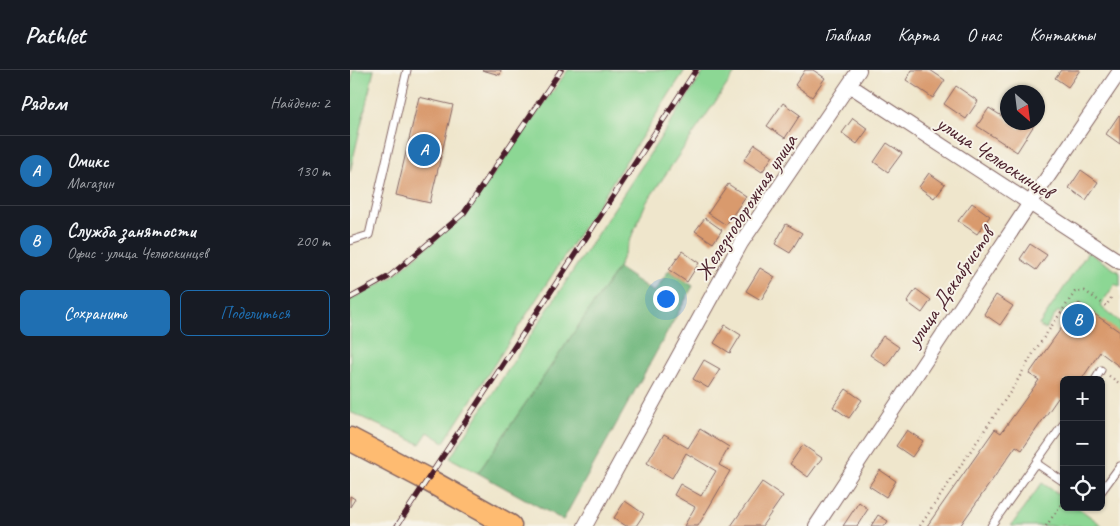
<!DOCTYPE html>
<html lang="ru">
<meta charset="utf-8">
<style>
:root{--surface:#171b24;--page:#20242c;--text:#f1f3f6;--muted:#9ea1a6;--line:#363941;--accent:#1f6fb2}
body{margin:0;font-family:Caveat,sans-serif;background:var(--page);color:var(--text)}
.controls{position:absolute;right:15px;bottom:15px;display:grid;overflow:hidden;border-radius:8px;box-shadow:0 1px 4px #0004}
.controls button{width:45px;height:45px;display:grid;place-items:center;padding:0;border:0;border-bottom:1px solid var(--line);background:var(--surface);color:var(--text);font:25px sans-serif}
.compass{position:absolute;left:650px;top:15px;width:45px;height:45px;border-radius:50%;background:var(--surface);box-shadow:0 1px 4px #0004;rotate:152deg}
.you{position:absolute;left:315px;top:228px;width:18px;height:18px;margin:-12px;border:4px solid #fff;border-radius:50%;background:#1a73e8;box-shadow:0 0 0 8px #1a73e833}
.badge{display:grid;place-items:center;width:32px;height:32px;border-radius:50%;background:var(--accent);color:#fff;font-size:16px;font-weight:700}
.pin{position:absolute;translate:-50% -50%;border:2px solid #fff;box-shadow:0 1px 5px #0006}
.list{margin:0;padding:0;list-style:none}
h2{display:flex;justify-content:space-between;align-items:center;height:65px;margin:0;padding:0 20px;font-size:21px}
h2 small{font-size:16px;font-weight:400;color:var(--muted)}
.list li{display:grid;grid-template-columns:32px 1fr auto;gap:15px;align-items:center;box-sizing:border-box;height:70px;padding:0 20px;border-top:1px solid var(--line)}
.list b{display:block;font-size:19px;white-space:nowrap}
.list p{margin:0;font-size:16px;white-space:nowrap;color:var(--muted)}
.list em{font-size:16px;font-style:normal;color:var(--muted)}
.actions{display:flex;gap:10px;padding:15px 20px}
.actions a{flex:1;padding:11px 0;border:1px solid var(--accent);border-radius:8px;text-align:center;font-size:18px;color:var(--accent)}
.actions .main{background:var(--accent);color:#fff}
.icon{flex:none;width:28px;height:28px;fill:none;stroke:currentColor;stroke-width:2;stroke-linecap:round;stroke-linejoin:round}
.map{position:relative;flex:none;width:770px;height:456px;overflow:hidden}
header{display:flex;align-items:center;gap:30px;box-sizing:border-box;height:70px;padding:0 25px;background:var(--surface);border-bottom:1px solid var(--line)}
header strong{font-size:24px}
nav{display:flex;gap:28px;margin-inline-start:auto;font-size:18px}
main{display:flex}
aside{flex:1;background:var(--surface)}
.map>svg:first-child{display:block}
</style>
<header>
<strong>Pathlet</strong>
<nav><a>Главная</a><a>Карта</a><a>О нас</a><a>Контакты</a></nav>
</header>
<main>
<aside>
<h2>Рядом<small>Найдено: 2</small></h2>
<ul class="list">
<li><span class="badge">A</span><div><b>Омикс</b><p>Магазин</p></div><em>130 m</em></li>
<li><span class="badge">B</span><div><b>Служба занятости</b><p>Офис · улица Челюскинцев</p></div><em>200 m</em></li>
</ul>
<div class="actions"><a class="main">Сохранить</a><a>Поделиться</a></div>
</aside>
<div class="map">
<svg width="770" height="456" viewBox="0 0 770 456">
<rect width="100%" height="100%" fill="#f7f3e8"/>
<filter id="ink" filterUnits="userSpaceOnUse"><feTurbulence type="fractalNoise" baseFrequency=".02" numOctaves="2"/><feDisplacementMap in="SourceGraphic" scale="10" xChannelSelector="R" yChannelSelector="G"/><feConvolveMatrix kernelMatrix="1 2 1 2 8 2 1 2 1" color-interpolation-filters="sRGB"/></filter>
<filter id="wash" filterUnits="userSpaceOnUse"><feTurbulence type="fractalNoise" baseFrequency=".0096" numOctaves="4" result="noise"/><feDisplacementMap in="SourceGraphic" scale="20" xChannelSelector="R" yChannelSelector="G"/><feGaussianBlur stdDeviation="1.12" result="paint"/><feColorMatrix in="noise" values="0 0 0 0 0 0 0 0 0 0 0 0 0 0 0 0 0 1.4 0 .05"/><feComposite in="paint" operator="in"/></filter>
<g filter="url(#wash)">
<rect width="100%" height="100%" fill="#efe6cc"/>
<!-- green -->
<path fill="#8cd794" stroke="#6b7b60" d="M3 0H24L0 102V22Z
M218 0H335L94 372 78 362 70 374 0 342V230L41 208 115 144Z
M355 0H387L296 133 268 198 128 403 100 388Z
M738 182 770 203V217L765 214 750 236 770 252V262L718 248 708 241 695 260 689 255Z
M692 413 714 428V437H727L753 456H661Z"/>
<!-- forest -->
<path fill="#71b87e" stroke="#5e6c54" d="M268 198 304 222 319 200 343 216 213 450 128 403Z"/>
<g id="blocks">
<!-- building -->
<path fill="#d99a6d" d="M132 0H151L150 5Z
M455 0H463L475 8 462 27 445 15Z
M562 0H580L595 10 583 28 556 10Z
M711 0H730L718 17 705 8Z
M606 16 628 31 616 49 594 34Z
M69 27 103 35 80 133 46 125Z
M433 33 450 45 435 68 417 56Z
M639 38 658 50V52H661L670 59 674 52H686L667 82 627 56Z
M769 45 770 46V74L756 64Z
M503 48 518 59 507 74 492 63Z
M537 73 552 83 538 102 524 92Z
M405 74 423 86 412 102 394 90Z
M731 100 748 112 736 130 719 118Z
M579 103 595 114 584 128 569 117Z
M378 114 396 126 376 155 358 143Z
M622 133 640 146 627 164 608 151Z
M355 148 372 160 363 173 345 161Z
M436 154 452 163 440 183 425 174Z
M680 174 697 185 686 200 670 189Z
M332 181 349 193 337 212 319 200Z
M410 198 425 207 411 230 396 221Z
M566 219 581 230 572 243 557 232Z
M646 225 663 236 650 255 634 244Z
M729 233 770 262V297L750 282 731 310H714V332L708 328 672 380 666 376 610 456H577L645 359 651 363 689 310 679 304Z
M375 255 391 265 380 283 364 273Z
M533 266 549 277 536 296 520 285Z
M354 290 370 299 358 318 343 309Z
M496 319 512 330 499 348 483 337Z
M350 359 379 377 369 395 380 401 348 456H334L345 437 324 425 330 414 351 426 366 401 336 383 322 408 297 393 314 364 338 378Z
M557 360 573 371 562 387 546 376Z
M453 375 472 388 458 407 440 394Z
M530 400 546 411 536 427 519 416Z
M412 412 433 426 412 456H381Z
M0 426 5 429 0 437Z
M275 431 294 444 286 456H276L264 448Z
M509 432 518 439 507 456H493Z
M528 445 538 451 535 456H521Z"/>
</g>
</g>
<g filter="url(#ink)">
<use href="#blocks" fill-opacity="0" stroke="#846563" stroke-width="1"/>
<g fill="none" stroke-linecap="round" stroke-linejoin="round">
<defs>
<path id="lane" d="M0 171 19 165 57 0
M745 310 751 300
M686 393 714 412
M751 422 770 396
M641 456 714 353"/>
<path id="street" d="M499 15 770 192
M235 456 391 173 509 0
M466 456 680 133 770 1"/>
<path id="primary" d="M0 369 78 410 160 456"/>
</defs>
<!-- lane casing -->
<use href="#lane" stroke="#846563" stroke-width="9"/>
<!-- street casing -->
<use href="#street" stroke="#846563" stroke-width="16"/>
<!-- primary casing -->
<use href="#primary" stroke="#846563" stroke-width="25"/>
<!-- path -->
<path stroke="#846563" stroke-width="2.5" stroke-dasharray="1 4" stroke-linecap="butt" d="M759 306 769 313 770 312
M570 456 663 318 684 282 725 222 735 221 756 236 763 225
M696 456 714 431"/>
<!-- lane -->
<use href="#lane" stroke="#fff" stroke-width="7"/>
<!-- street -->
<use href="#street" stroke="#fff" stroke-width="14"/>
<!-- primary -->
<use href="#primary" stroke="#febb71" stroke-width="22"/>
<defs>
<path id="rail" d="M0 228 40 206 114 143 211 0
M47 456 346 0"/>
</defs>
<!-- rail casing -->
<use href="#rail" stroke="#4a1f2b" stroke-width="5.5"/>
<!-- rail -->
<use href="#rail" stroke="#f7f3e8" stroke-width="4" stroke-dasharray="11" stroke-linecap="butt"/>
</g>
</g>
<g text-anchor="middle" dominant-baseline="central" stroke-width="4" stroke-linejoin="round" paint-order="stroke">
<!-- street labels -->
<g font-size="21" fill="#4a1f2b" stroke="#f7f3e8">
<text transform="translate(645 87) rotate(33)">улица Челюскинцев</text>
<text transform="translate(396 137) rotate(-57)">Железнодорожная улица</text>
<text transform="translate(600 217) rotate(-56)">улица Декабристов</text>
</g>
</g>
</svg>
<div class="controls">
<button>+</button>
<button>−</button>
<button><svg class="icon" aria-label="locate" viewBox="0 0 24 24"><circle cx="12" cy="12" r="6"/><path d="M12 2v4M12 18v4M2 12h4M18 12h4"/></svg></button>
</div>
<svg class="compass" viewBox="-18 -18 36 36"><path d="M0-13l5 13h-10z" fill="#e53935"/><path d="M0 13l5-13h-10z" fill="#9ea1a6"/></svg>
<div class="you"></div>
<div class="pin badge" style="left:74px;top:80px">A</div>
<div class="pin badge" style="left:728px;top:250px">B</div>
</div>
</main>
